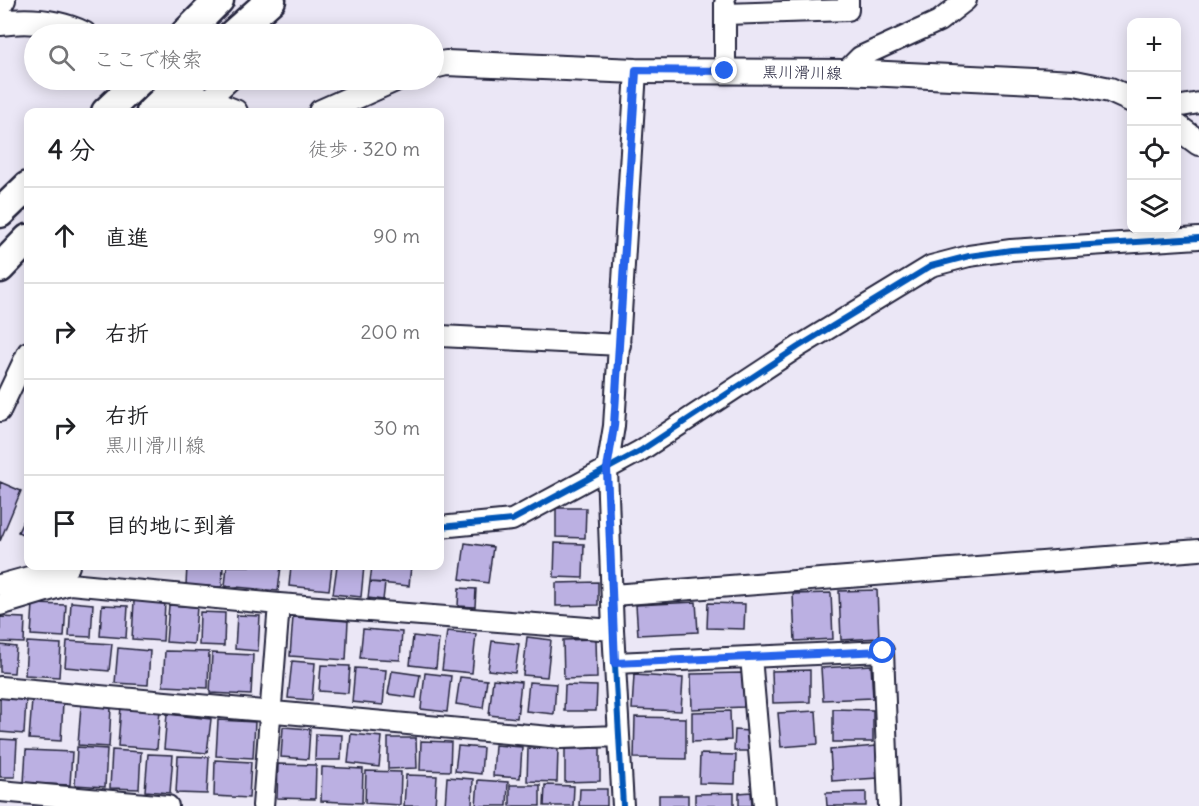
<!DOCTYPE html>
<html lang="ja">
<meta charset="utf-8">
<style>
:root{--surface:#fff;--page:#f2f2f2;--text:#202124;--muted:#757577;--line:#e0e0e0}
body{margin:0;font-family:Delius,"Klee One",sans-serif;background:var(--page);color:var(--text)}
.controls{position:absolute;right:18px;top:18px;display:grid;overflow:hidden;border-radius:12px;box-shadow:0 3px 15px #0003}
.controls button{width:54px;height:54px;display:grid;place-items:center;padding:0;border:0;border-bottom:2px solid var(--line);background:var(--surface);color:var(--text);font:30px sans-serif}
.stop{position:absolute;width:18px;height:18px;margin:-14px;border:4px solid #2563eb;border-radius:50%;background:#fff}
.stop.end{background:#2563eb;border-color:#fff;box-shadow:0 2px 6px #0008}
.list{margin:0;padding:0;list-style:none}
h2{display:flex;justify-content:space-between;align-items:center;height:78px;margin:0;padding:0 24px;font-size:26px}
h2 small{font-size:20px;font-weight:400;color:var(--muted)}
.list li{display:grid;grid-template-columns:39px 1fr auto;gap:18px;align-items:center;box-sizing:border-box;height:96px;padding:0 24px;border-top:2px solid var(--line)}
.list b{display:block;font-size:22px;white-space:nowrap}
.list p{margin:0;font-size:20px;white-space:nowrap;color:var(--muted)}
.list em{font-size:20px;font-style:normal;color:var(--muted)}
.icon{flex:none;width:33px;height:33px;fill:none;stroke:currentColor;stroke-width:2;stroke-linecap:round;stroke-linejoin:round}
.map{position:relative;flex:none;width:1199px;height:806px;overflow:hidden}
.search{position:absolute;background:var(--surface);box-shadow:0 3px 15px #0003;left:24px;top:24px;width:420px;height:66px;display:flex;align-items:center;gap:15px;box-sizing:border-box;padding:0 21px;border-radius:33px;color:var(--muted);font-size:22px}
.panel{position:absolute;background:var(--surface);box-shadow:0 3px 15px #0003;left:24px;top:108px;width:420px;height:462px;border-radius:12px}
.map>svg:first-child{display:block}
</style>
<div class="map">
<svg width="1199" height="806" viewBox="0 0 1199 806">
<rect width="100%" height="100%" fill="#ebe7f6"/>
<filter id="ink" filterUnits="userSpaceOnUse"><feTurbulence type="fractalNoise" baseFrequency=".0167" numOctaves="2"/><feDisplacementMap in="SourceGraphic" scale="12" xChannelSelector="R" yChannelSelector="G"/><feConvolveMatrix kernelMatrix="1 2 1 2 8 2 1 2 1" color-interpolation-filters="sRGB"/></filter>
<g filter="url(#ink)">
<!-- building -->
<path fill="#bbb0e2" stroke="#22223b" stroke-width="1.5" d="M271 21 281 32 278 34H255Z
M0 482 21 491 0 541Z
M556 508H586L585 538 556 537Z
M28 511V537L18 532Z
M465 543 493 547 488 583 460 579Z
M555 543 584 544 583 578 554 577Z
M187 566H223L222 587 186 585Z
M227 566H281L278 591 225 586Z
M291 566H332L329 590 289 586Z
M337 566H364L361 597 333 594Z
M372 566H411L409 586 370 582Z
M370 582 385 583 383 600 368 598Z
M598 582V605L556 606V583Z
M459 588 476 589 475 607 458 606Z
M877 590 879 638 841 640 839 591Z
M831 593 833 639 795 641 793 594Z
M134 601 165 602 163 641 132 639Z
M71 602 93 604 91 637 69 636Z
M696 602 698 632 638 635 636 605Z
M708 603 745 604 744 629 707 628Z
M33 604 66 605 64 637 31 635Z
M102 605 128 606 126 638 100 636Z
M169 605 197 607 194 644 166 642Z
M200 612 225 613 224 646 199 645Z
M237 615 260 616 258 651 235 649Z
M0 617 25 618 24 643 0 642Z
M293 617 348 621 346 660 290 656Z
M363 629 402 632 400 660 360 658Z
M447 631 476 634 472 673 442 670Z
M413 636 439 639 436 668 410 665Z
M527 637 551 640 547 677 523 675Z
M596 639 597 678 564 679 563 640Z
M67 641 112 644 109 671 65 667Z
M492 641 519 644 515 673 488 670Z
M27 642 61 644 59 677 25 675Z
M0 645 16 647 14 673 0 672Z
M118 648 150 651 148 685 115 683Z
M165 651 209 652 208 688 163 686Z
M212 653 253 655 251 695 210 693Z
M292 661 315 663 312 700 288 698Z
M321 665 350 666 348 693 319 691Z
M871 665 873 698 823 700 821 668Z
M355 668 386 670 383 705 352 702Z
M810 670V702L773 703 772 671Z
M392 671 420 675 416 698 388 694Z
M425 673 451 676 447 712 421 709Z
M743 673 744 707 692 709 691 674Z
M634 675 683 678 681 711 632 709Z
M460 677 487 680 483 708 456 704Z
M493 679 521 682 517 718 489 715Z
M529 682 556 684 554 714 526 711Z
M565 685 597 686 596 711H564Z
M0 697 26 699 24 734 0 732Z
M32 700 63 702 61 741 29 739Z
M81 705 111 707 109 747 78 745Z
M121 706 160 709 157 749 118 746Z
M833 709 873 710V742H833Z
M730 711 731 740 692 742V712Z
M816 711 818 744 781 747 778 713Z
M167 714 211 719 207 753 164 749Z
M635 717 686 718V759L634 758Z
M218 720 255 722 253 758 216 756Z
M283 727 310 729 308 759 281 757Z
M735 730 749 731 748 751H734Z
M316 734 342 735 341 760H315Z
M351 734 382 737 379 767 348 763Z
M388 738H416L417 768 388 769Z
M0 739 17 740 15 777H0Z
M421 741 451 742 450 771 420 770Z
M495 745 522 747 520 778 493 776Z
M458 746 483 748 481 774 455 771Z
M876 746 878 778 832 781 830 750Z
M77 747 107 749 105 787 75 785Z
M528 748 558 749 557 782 527 781Z
M600 748V781L565 782V749Z
M26 750 72 752 70 785 24 783Z
M112 750 141 752 139 789 110 788Z
M148 754 173 755 170 793 145 791Z
M700 754 736 755 735 784 699 783Z
M178 756 209 757 207 794 176 793Z
M215 760 251 762 249 798 214 796Z
M278 764 316 765 315 799 277 798Z
M322 767 363 769 362 803 321 801Z
M366 771 401 772 400 805 365 803Z
M406 775 437 776 435 806H404Z
M447 777 473 779 472 806H445Z
M478 780 508 782 507 806H476Z
M510 785H540V806H510Z
M545 785 574 786 573 806H544Z
M580 789H607V806H579Z
M751 792 752 806H739V793Z
M866 792V806H827L826 793Z
M734 793V806H695V794Z
M659 795H688V806H659Z"/>
<g fill="none" stroke-linecap="round" stroke-linejoin="round">
<defs>
<path id="minor" d="M0 9 5 0
M725 14 848 10V0
M725 71V3
M845 72 860 57 939 21 966 0
M206 102 230 80
M1176 107 1199 103
M172 112 190 95
M440 336 620 345
M0 411 28 352
M440 527 512 520 640 451 798 347 931 266 969 256 1011 250 1199 238
M0 585 69 566
M613 595 1199 550
M0 605 70 584 279 604 613 630
M751 657 764 806
M615 663 883 651 889 806
M0 687 561 738 619 736
M0 791 168 806
M263 806 279 604
M623 806 613 630 607 469 614 426 636 71"/>
<path id="major" d="M0 23C30 19 57 21 84 34
M434 66 446 63 636 71 845 72 1075 83 1110 90 1132 100
M161 80 174 88 235 112
M321 112 393 80
M1176 126 1199 143"/>
<path id="highway" d="M185 34 219 0
M233 34 271 0
M106 112 140 80
M151 112 184 80
M0 213 28 186
M0 268 28 239"/>
</defs>
<!-- minor casing -->
<use href="#minor" stroke="#22223b" stroke-width="24"/>
<!-- major casing -->
<use href="#major" stroke="#22223b" stroke-width="28"/>
<!-- highway casing -->
<use href="#highway" stroke="#22223b" stroke-width="33"/>
<!-- minor -->
<use href="#minor" stroke="#fff" stroke-width="20"/>
<!-- major -->
<use href="#major" stroke="#fff" stroke-width="24"/>
<!-- highway -->
<use href="#highway" stroke="#fff" stroke-width="28"/>
<defs>
<path id="cycleway" d="M440 527 512 520 640 451 798 347 931 266 969 256 1011 250 1199 238
M623 806 613 630 607 469 614 426 636 71"/>
</defs>
<!-- cycleway casing -->
<use href="#cycleway" stroke="#fff" stroke-width="10"/>
<!-- cycleway -->
<use href="#cycleway" stroke="#0057b8" stroke-width="6"/>
</g>
</g>
<g fill="none" stroke-linecap="round" stroke-linejoin="round" filter="url(#ink)">
<!-- route -->
<path stroke="#2563eb" stroke-width="8" d="M725 71 636 70 614 426 607 469 615 663 883 651"/>
</g>
<g text-anchor="middle" dominant-baseline="central" stroke-width="6" stroke-linejoin="round" paint-order="stroke">
<!-- street labels -->
<g font-size="16" fill="#22223b" stroke="#fff">
<text transform="translate(802 72) rotate(1)">黒川滑川線</text>
</g>
</g>
</svg>
<div class="controls">
<button>+</button>
<button>−</button>
<button><svg class="icon" aria-label="locate" viewBox="0 0 24 24"><circle cx="12" cy="12" r="6"/><path d="M12 2v4M12 18v4M2 12h4M18 12h4"/></svg></button>
<button><svg class="icon" aria-label="layers" viewBox="0 0 24 24"><path d="M12 4l9 5-9 5-9-5zM3 14l9 5 9-5"/></svg></button>
</div>
<div class="stop" style="left:883px;top:651px"></div>
<div class="stop end" style="left:725px;top:71px"></div>
<div class="search"><svg class="icon" aria-label="search" viewBox="0 0 24 24"><circle cx="10" cy="10" r="6"/><path d="M15 15l6 6"/></svg>ここで検索</div>
<section class="panel">
<h2>4 分<small>徒歩 · 320 m</small></h2>
<ul class="list">
<li><svg class="icon" aria-label="ahead" viewBox="0 0 24 24"><path d="M12 20V5M6 11l6-6 6 6"/></svg><div><b>直進</b></div><em>90 m</em></li>
<li><svg class="icon" aria-label="right" viewBox="0 0 24 24"><path d="M7 20v-9h11M14 6l5 5-5 5"/></svg><div><b>右折</b></div><em>200 m</em></li>
<li><svg class="icon" aria-label="right" viewBox="0 0 24 24"><path d="M7 20v-9h11M14 6l5 5-5 5"/></svg><div><b>右折</b><p>黒川滑川線</p></div><em>30 m</em></li>
<li><svg class="icon" aria-label="arrive" viewBox="0 0 24 24"><path d="M6 21V4h12l-3 4 3 4H6"/></svg><div><b>目的地に到着</b></div></li>
</ul>
</section>
</div>
